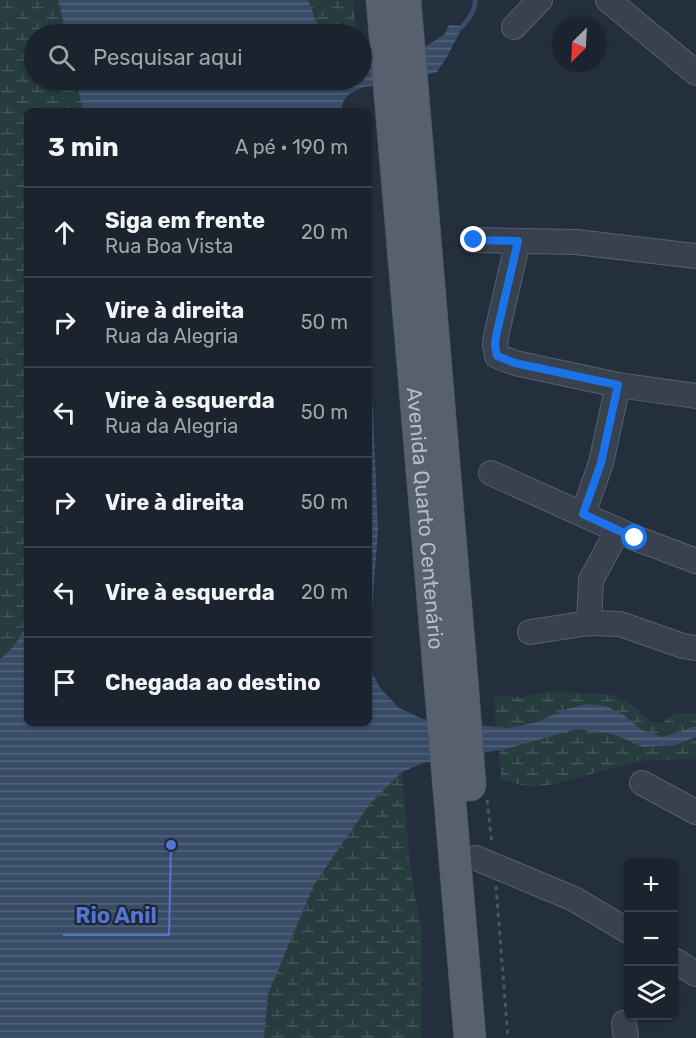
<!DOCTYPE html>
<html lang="pt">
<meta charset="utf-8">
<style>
:root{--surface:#1b232e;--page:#242b36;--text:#f1f3f6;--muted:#a0a4aa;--line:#39404a}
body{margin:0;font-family:Rubik,sans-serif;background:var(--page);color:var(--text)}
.controls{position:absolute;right:18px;bottom:18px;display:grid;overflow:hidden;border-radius:9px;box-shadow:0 2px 4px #0004}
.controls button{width:54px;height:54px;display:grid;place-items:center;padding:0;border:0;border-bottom:2px solid var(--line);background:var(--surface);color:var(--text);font:30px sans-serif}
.compass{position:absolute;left:552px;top:18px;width:54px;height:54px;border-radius:50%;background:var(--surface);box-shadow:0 2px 4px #0004;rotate:204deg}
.stop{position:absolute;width:18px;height:18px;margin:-14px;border:4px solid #1a73e8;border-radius:50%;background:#fff}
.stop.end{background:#1a73e8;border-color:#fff;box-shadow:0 2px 6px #0008}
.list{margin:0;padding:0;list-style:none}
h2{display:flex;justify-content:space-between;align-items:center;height:78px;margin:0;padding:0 24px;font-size:26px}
h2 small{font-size:20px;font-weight:400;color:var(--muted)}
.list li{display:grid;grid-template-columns:39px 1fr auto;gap:18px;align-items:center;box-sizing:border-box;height:90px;padding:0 24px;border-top:2px solid var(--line)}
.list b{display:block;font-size:22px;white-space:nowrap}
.list p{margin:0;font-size:20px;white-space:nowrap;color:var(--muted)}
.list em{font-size:20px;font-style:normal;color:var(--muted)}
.icon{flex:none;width:33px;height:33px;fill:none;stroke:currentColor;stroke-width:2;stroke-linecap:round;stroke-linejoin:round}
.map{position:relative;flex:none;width:696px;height:1038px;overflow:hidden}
.search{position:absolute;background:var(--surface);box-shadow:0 2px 4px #0004;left:24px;top:24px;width:348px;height:66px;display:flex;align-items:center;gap:15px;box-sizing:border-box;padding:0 21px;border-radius:33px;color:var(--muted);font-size:22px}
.panel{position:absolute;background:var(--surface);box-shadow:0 2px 4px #0004;left:24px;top:108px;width:348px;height:618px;border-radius:9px}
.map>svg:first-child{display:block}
</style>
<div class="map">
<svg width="696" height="1038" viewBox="0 0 696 1038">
<defs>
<pattern id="wetland-marsh" width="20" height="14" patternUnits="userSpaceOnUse" patternTransform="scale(1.5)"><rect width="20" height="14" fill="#263c3f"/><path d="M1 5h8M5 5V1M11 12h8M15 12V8" fill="none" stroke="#435659"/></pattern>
<pattern id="water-rules" width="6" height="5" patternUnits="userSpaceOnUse" patternTransform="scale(1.5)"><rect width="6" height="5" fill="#394c67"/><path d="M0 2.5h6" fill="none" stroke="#53647b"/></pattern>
</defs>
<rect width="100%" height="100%" fill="#242f3e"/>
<!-- wetland -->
<path fill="url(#wetland-marsh)" d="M0 0H58L66 34H34V80H76L83 111H27V625L14 646 0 659Z
M308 0H353L357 34H322L320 31Z
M550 691 612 695 633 705 650 721 662 723 676 713H696V726L663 737 642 730 624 715 586 704 564 710 534 723 506 728 496 727 494 696 522 697Z
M576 729 613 734 643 747 675 745 696 737V759L639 761 573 779 549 785 531 787 501 780 499 750Z
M402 772 410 866 422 932 421 1038H264L268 994 314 885 369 805Z"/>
<!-- water -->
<path fill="url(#water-rules)" d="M58 0H308L320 31 322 34H66Z
M449 25 463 26 448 55 437 72 398 83 363 87 349 94 343 102 341 111H83L76 80H362V58L368 60 398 59 428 45 445 34Z
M369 364 373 411 378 530 369 650Z
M27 625V723H369V667L380 688 399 708 423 719 506 728 534 723 564 710 586 704 605 706 624 715 642 730 663 737 696 726V737L675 745 643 747 613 734 576 729 506 749 423 763 402 772 369 805 314 885 268 994 264 1038H0V659L14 646Z"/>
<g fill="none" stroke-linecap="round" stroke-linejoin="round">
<!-- stream -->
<path stroke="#394c67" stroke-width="5" d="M463 26C469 18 476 10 475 0"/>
<defs>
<path id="minor" d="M608 0 696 73
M514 27 540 0
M473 240 576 242 696 256
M518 241 496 336 495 345 497 356 515 363 618 385 696 396
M491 473 635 538 696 561
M583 514 601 463 618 385
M589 623 591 580 618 530
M530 632 589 623 620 624 683 646 696 648
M642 783 696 812
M476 858 574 899 628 931
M674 960 696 974
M624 1023 626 1038"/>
<g id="major">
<path id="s1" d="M382 0 470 1038"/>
<path d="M405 0 462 678 470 785"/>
</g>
</defs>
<!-- minor casing -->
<use href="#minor" stroke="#565f6c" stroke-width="26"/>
<!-- major casing -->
<use href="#major" stroke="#414a57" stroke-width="33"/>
<!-- path -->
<path stroke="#44595c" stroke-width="3" stroke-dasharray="4.5 4.5" stroke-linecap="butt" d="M487 800 492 844
M496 886 508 1038"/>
<!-- minor -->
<use href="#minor" stroke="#38414e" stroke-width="24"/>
<!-- major -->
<use href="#major" stroke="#56606e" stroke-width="32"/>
</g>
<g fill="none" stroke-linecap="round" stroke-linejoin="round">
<!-- route -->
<path stroke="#1a73e8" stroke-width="8" d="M474 240 518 241 496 336 495 345 497 356 515 363 618 385 601 463 583 514 635 538"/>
</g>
<g text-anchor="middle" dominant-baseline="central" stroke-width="4.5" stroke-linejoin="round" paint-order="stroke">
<!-- street labels -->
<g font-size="21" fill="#b4bcc9" stroke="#1d2633">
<text stroke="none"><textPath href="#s1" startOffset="520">Avenida Quarto Centenário</textPath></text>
</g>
</g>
<!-- callouts -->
<path fill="none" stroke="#5274d3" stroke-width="2" d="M171 845L169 935H63"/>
<circle fill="#5274d3" stroke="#1d2633" stroke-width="2" cx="171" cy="845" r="6"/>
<g font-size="22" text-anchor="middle" font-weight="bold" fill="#5274d3" stroke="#1d2633" stroke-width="4.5" stroke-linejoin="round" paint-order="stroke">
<text x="116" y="923">Rio Anil</text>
</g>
</svg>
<div class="controls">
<button>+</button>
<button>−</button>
<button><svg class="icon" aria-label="layers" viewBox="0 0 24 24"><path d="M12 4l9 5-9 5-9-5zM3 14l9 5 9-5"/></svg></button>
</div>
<svg class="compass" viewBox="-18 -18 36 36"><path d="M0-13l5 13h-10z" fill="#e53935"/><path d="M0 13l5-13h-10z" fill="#a0a4aa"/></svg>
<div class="stop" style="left:635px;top:538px"></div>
<div class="stop end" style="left:474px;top:240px"></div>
<div class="search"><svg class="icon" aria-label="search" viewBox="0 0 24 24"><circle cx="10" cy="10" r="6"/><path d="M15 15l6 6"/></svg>Pesquisar aqui</div>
<section class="panel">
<h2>3 min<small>A pé · 190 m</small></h2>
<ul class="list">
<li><svg class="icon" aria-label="ahead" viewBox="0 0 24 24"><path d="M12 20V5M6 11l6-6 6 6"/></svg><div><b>Siga em frente</b><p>Rua Boa Vista</p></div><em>20 m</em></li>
<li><svg class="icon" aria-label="right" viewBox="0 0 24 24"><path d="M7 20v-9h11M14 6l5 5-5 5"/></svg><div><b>Vire à direita</b><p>Rua da Alegria</p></div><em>50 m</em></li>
<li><svg class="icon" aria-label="left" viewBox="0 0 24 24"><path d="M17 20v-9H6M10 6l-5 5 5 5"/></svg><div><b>Vire à esquerda</b><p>Rua da Alegria</p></div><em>50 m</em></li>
<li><svg class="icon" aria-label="right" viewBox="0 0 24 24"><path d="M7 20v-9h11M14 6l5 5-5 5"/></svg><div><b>Vire à direita</b></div><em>50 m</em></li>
<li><svg class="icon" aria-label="left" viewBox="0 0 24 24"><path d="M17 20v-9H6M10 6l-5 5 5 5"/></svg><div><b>Vire à esquerda</b></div><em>20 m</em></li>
<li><svg class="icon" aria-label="arrive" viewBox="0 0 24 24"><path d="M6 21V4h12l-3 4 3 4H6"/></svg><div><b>Chegada ao destino</b></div></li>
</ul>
</section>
</div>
